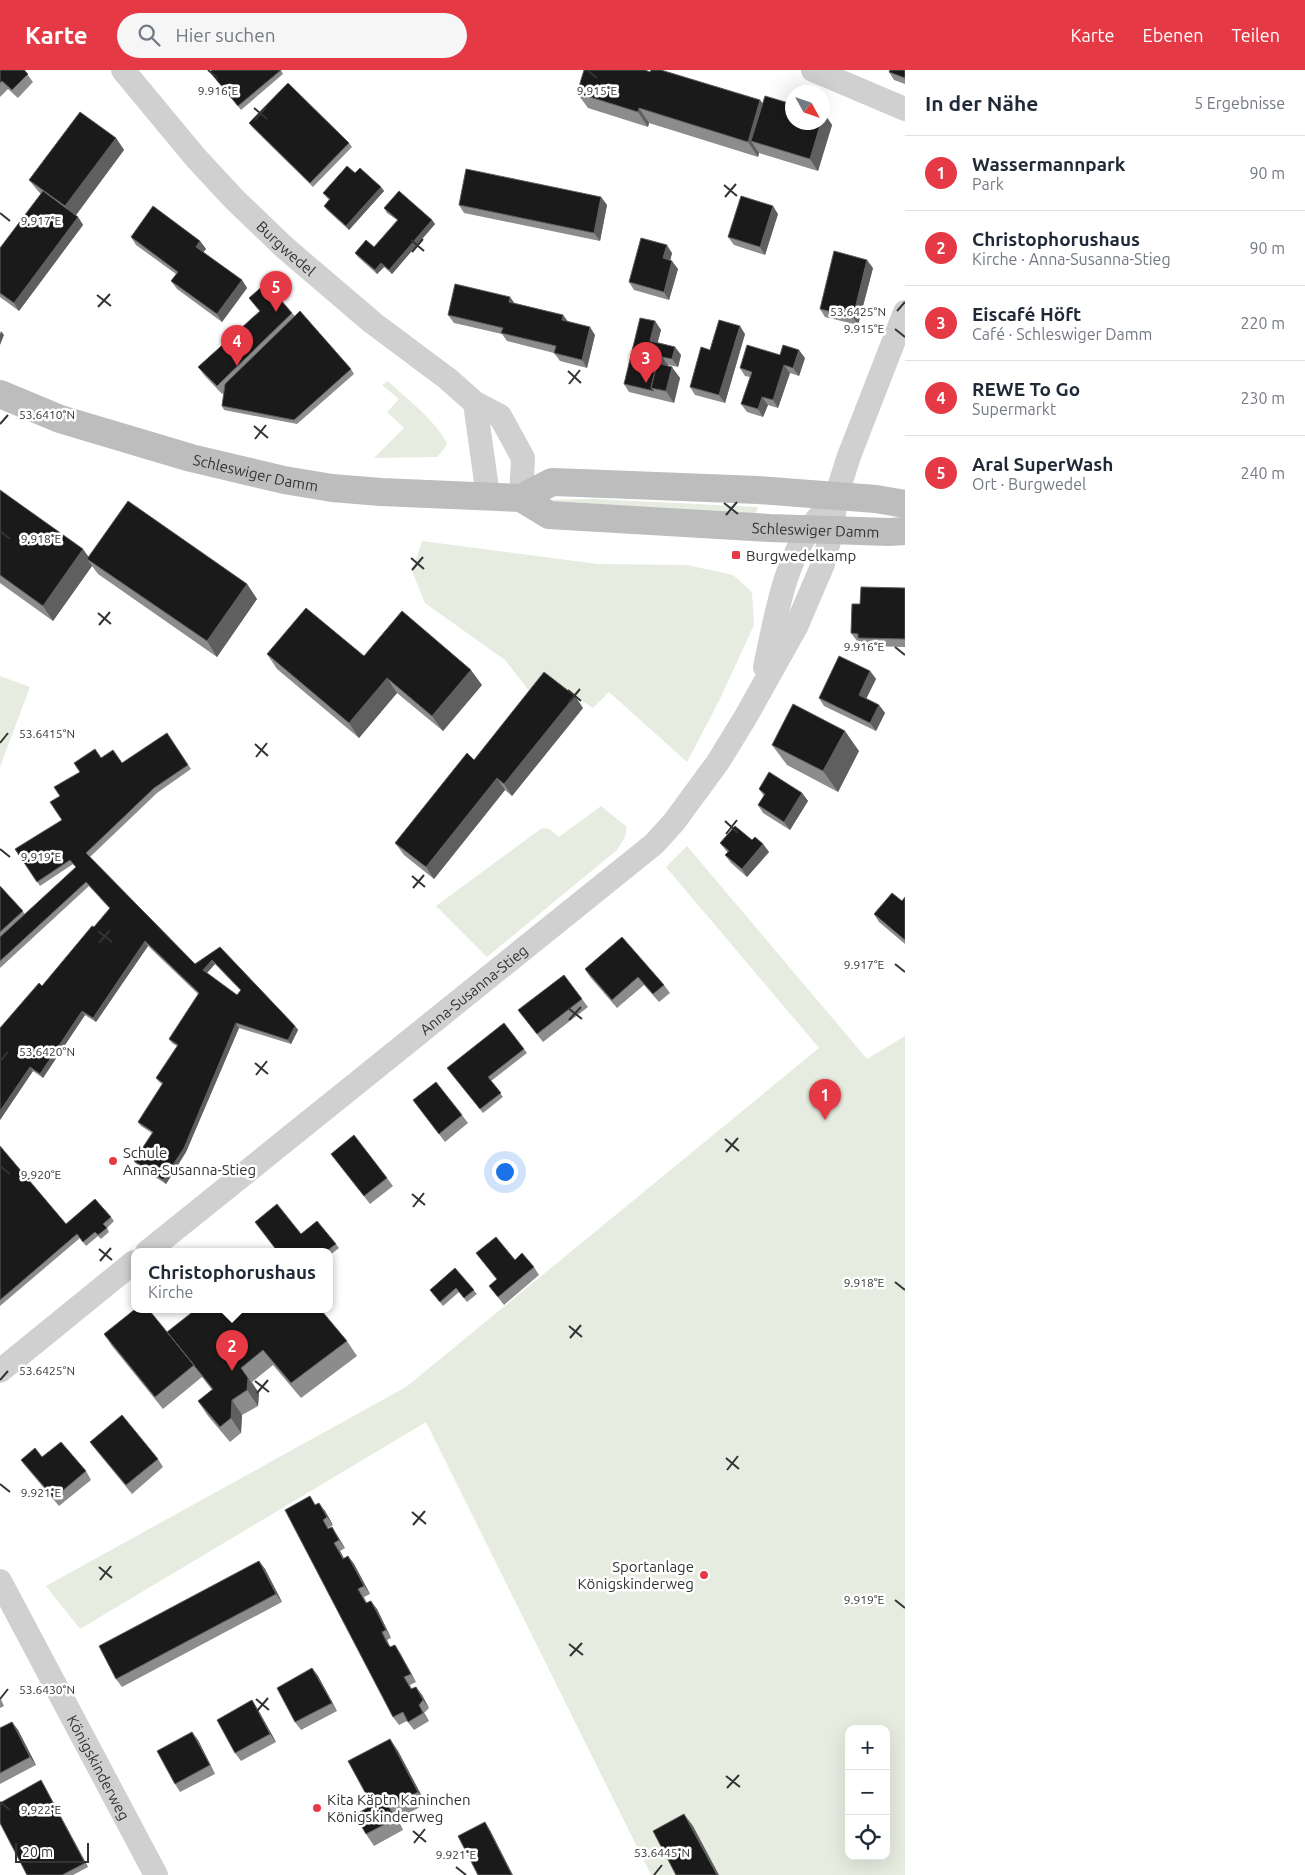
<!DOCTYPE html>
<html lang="de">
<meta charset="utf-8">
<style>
:root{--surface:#fff;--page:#f6f6f7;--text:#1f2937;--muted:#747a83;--line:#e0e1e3;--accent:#e63946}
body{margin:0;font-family:Ubuntu,sans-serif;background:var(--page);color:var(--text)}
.controls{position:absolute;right:15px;bottom:15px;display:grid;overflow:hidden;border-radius:10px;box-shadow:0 5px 20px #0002}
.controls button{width:45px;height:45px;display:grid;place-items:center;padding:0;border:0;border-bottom:1px solid var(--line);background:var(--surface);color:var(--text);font:25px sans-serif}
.compass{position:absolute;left:785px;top:15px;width:45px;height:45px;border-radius:50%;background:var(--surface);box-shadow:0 5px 20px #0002;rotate:130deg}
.scale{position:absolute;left:15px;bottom:12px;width:74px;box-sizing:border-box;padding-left:5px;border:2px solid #333;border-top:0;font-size:14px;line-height:18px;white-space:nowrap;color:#333;-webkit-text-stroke:4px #fff;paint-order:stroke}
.you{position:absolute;left:504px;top:1101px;width:18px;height:18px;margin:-12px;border:4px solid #fff;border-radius:50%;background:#1a73e8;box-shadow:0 0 0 8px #1a73e833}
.badge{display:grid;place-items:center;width:32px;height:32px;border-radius:50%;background:var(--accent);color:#fff;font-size:16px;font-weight:700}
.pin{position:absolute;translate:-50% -41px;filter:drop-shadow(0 1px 2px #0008)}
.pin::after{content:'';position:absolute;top:26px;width:18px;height:15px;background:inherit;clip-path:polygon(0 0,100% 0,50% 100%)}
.popup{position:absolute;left:131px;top:1178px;width:202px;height:65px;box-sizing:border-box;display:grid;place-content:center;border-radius:10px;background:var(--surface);filter:drop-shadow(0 1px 4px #0005);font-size:16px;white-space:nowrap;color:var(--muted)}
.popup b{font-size:19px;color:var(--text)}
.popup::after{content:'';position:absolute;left:50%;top:100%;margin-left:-10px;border:10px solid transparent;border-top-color:var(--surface)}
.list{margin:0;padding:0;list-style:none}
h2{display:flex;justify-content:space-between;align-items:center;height:65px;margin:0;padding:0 20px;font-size:21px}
h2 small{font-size:16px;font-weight:400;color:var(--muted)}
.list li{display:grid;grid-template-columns:32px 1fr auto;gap:15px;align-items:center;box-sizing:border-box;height:75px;padding:0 20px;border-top:1px solid var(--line)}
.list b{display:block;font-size:19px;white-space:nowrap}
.list p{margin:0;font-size:16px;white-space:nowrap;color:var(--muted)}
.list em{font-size:16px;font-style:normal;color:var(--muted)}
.icon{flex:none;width:28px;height:28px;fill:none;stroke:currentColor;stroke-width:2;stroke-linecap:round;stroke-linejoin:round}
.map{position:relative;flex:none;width:905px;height:1805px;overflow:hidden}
header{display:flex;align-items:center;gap:30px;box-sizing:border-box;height:70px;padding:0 25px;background:var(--accent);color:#fff}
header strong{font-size:24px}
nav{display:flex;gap:28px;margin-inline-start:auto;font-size:18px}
.search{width:350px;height:45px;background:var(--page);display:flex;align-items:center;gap:12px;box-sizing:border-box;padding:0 18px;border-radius:28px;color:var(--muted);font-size:19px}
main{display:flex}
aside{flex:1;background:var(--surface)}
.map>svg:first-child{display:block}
</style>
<header>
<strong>Karte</strong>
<div class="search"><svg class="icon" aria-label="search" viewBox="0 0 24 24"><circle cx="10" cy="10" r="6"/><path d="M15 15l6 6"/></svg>Hier suchen</div>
<nav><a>Karte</a><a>Ebenen</a><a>Teilen</a></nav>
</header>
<main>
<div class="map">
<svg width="905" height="1805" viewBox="0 0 905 1805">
<rect width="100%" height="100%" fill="#fff"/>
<!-- green -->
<path fill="#e6ecdf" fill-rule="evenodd" d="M388 311C408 330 433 348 447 373L444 379 437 387 374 388 404 358 387 342 399 329 382 315Z
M595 429 758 437 755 445 595 437 534 430Z
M422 471 598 494 687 495 733 505 752 522 754 555 720 629 687 692 609 622 593 638 551 610 533 626 505 590 425 533 412 501Z
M0 606 30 617 0 697Z
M601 736 627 757 625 767 617 780 487 887 436 836 542 758 549 759 559 767Z
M687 776 867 989 905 966V1805H651L426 1352 80 1559 46 1516 406 1317 819 978 666 797ZM849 1659H886V1786H849Z"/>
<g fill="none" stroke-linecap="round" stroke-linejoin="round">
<!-- minor -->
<g stroke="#d0d0d0" stroke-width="24">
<path id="s1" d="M123 0 196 88 234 129 284 177 373 253 448 309 475 333 500 346 523 388 521 428"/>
<path d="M813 0 905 39"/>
<path d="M475 333 488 426"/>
<path d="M765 597C776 547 784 487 819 447"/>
<path id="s2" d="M147 1182 654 774 674 752 718 692 745 648 796 557 823 494 832 460 836 427 849 386 905 242"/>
<path d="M0 1301 134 1192"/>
<path id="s3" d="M0 1511 156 1805"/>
</g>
<!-- secondary -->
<g stroke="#bdbdbd" stroke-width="28">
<path id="s4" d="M0 324 60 349 191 388 284 410 332 418 381 422 521 428 549 445 770 458 889 462 905 461"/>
<path d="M521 428 552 412 580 413 758 420 876 429 905 434"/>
</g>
</g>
<!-- wall -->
<path fill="#8c8c8c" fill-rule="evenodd" d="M0 0H26L25 1 33 12 18 28 8 19 0 27Z
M281 0 283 4 241 40 210 2Z
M905 0V14L894 10 889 2Z
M577 23 760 30 763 34 824 43 832 55 818 101 759 83 758 87 649 53 648 57 588 38Z
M249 53 349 73 352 77 313 117 252 57Z
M116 68 124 80 75 145 78 147 83 155 19 241 0 227V178L41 124 38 121 29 110Z
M355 103 381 117 384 121 349 160 327 140 324 136 329 130 323 123Z
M601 127 607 135 600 171 464 143 459 135Z
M384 138 432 150 435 154 392 204 384 197 377 204 358 187 355 183 374 177 397 150 387 143Z
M778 144 765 185 734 175 728 167Z
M131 167 200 171 206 179 203 182 242 210 247 218 222 252 177 219 171 211 176 204 136 175Z
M672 183 670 190 678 199 669 230 634 220 629 212Z
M873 198 858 255 825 247 820 239Z
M249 228 292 243 295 246 351 299 354 304 297 354 224 340 222 336 224 322 222 324 204 305 198 297 260 242Z
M515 234 563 245 568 252 595 265 587 298 560 291 554 283 507 271 502 264 454 253 448 245Z
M655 251 661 260 657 272 675 277 681 285 678 297 668 295V296L680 308 674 333 629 322 624 314Z
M745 264 725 333 695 325 690 317Z
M805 288 799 306 790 303 778 338 768 335 763 347 747 342 741 334 750 307 745 306 740 298Z
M0 420 89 487 247 514 257 529 217 587 98 504 92 496 53 551 0 513Z
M905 518V577L864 576 861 571H857L851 563 860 534Z
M267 584 364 586 482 615 443 661 397 623 359 668 277 599Z
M870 601 876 609 866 629 879 635 885 643 876 661 824 636 819 628Z
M583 638 512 726 505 720 434 809 404 785 395 773 474 690Z
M167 663 191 699 157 723 90 787 195 894 220 877 295 956 298 960 291 974 239 958 186 1082 166 1114 137 1095 134 1091 152 1063 141 1056 138 1052 162 1014 159 1012 156 1008 177 976 172 973 169 969 198 924 148 876 96 952 85 945 43 1008 33 1001 0 1050V958L42 916 110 839 89 816 0 898V817L25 844 76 797 73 794 40 816 15 779 62 750 60 726 80 702 101 688 122 693ZM215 894 241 921 237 925 207 903Z
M772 675 859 681 838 722 787 695Z
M759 719 802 723 808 731 790 760 763 743 758 735 764 726Z
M752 770 763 774 769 782 747 807 731 793 725 785 728 783 720 773Z
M905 827V874L879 852 874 844 902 831Z
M622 867 664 915 670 923 659 932 644 915 617 938 590 907 585 899Z
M582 929 588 937 543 972 518 940Z
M524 979 527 983 491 1011 503 1027 483 1043 450 1002Z
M413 1030 462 1045 468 1053 445 1072Z
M0 1076 66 1154 111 1147 114 1151 107 1158 109 1162 101 1169 98 1166 86 1176 80 1168 0 1236Z
M331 1084 387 1108 393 1116 370 1134Z
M301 1164 336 1174 339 1178 330 1185V1182H278Z
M476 1183 515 1190 534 1197 539 1205 504 1235 489 1216 497 1210Z
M455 1198 477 1224 467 1232 459 1222 443 1236 430 1220Z
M104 1264H169L347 1271 357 1286 301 1328 273 1295 252 1312 259 1323 258 1336 242 1345 241 1363 230 1372 208 1346 198 1331 212 1320 202 1307 163 1339 112 1276Z
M90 1372 158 1389 163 1397 132 1424 96 1380Z
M21 1390 86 1401 91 1410 59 1436 27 1398Z
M316 1434 325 1441 333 1455 328 1458H329L332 1457 337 1465 345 1478 340 1481 344 1488 348 1486 354 1494 370 1524 364 1527 367 1533 377 1539 391 1568 387 1570 390 1577 400 1583 416 1612 410 1615 412 1619 416 1617 422 1625 429 1638 424 1643 429 1651 414 1660 407 1651 399 1655 393 1647Z
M259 1491 265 1499 282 1532 122 1617 116 1609Z
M312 1598 318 1606 337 1641 301 1660 295 1652Z
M0 1627 4 1636 0 1638Z
M252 1630 257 1638 276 1672 241 1691 235 1683Z
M12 1652 18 1660 36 1695 0 1714V1658Z
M390 1669 398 1681 426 1734 397 1749 403 1760 374 1776 366 1764 372 1735Z
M198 1670 215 1704 180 1722 175 1714Z
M41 1710 88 1797 73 1805H27Z"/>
<!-- shaded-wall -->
<path fill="#5f5f5f" d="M760 30 771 45 751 71 759 83 758 87 748 72Z
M639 38 649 53 648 57 638 42Z
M824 43 832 55 818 101 810 89 821 52H822V47Z
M116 68 124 80 74 148 65 136Z
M381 117 384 121 349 160 346 156Z
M601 127 607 135 600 171 594 163Z
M773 136 778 144 765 185 760 177Z
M78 147 83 155 19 241 14 233Z
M432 150 435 154 392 204 389 200Z
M200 171 206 179 201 185 196 177Z
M667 175 672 183 669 196 663 188Z
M867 190 873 198 858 255 853 247Z
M672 191 678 199 669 230 664 222Z
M381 193 384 197 377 204 375 200Z
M242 210 247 218 222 252 217 244Z
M510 227 516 235 509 232Z
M563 245 569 253 562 250Z
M655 251 661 260 656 279 650 271Z
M740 256 745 264 725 333 719 325Z
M590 257 595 265 587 298 582 290Z
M1 261 4 265 0 275V264Z
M675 277 681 285 678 297 672 289Z
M799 280 805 288 799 306 793 298Z
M662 287 668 295 662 320 654 319Z
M784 295 790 303 778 338 773 330Z
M672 297 680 308 674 333 666 321Z
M762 327 768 335 763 347 758 339Z
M83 479 93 493 87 489 92 496 53 551 43 536Z
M247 514 257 529 217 587 207 571Z
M471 600 482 615 443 661 432 646Z
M870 601 876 609 864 633 859 625Z
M387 608 397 623 359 668 349 653Z
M575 626 583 638 512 726 504 714Z
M879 635 885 643 876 661 870 653Z
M845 661 859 681 838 722 823 701Z
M497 708 505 720 434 809 426 797Z
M802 723 808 731 790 760 784 752Z
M763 774 769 782 747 807 742 799Z
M145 871 148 876 96 952 93 948Z
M212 890 215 894 206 904 203 900Z
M82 941 85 945 43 1008 40 1004Z
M236 953 239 958 186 1082 166 1114 163 1110Z
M295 956 298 960 291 974 288 970Z
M30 997 33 1001 0 1050V1041Z
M248 1308 259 1323 258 1336 247 1320Z
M232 1330 242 1345 241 1363 231 1348Z
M319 1433 325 1441 333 1455 327 1447Z
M332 1457 337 1465 345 1478 339 1470Z
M334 1473 340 1481 348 1497 343 1489Z
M348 1486 354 1494 370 1524 364 1516Z
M259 1491 265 1499 282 1532 276 1524Z
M371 1531 377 1539 391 1568 386 1560Z
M382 1562 387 1570 392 1581 387 1573Z
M395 1575 400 1583 416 1612 411 1604Z
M312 1598 318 1606 337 1641 332 1633Z
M416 1617 422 1625 429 1638 423 1630Z
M252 1630 257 1638 276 1672 270 1664Z
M419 1635 429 1651 423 1643Z
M12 1652 18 1660 36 1695 30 1687Z
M192 1662 198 1670 215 1704 210 1695Z
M390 1669 398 1681 426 1734 418 1722Z
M41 1710 44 1715 88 1797 85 1793Z
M389 1737 397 1749 403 1760 395 1749Z
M684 1744 693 1756 719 1805H717Z
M485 1752 490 1760 513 1805H512Z"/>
<!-- building -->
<path fill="#1a1a1a" stroke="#5f5f5f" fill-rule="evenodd" d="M0 0H24L28 4 12 20 2 11 0 13Z
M212 0H281L238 36 210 2Z
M584 0H645L650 2 651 0H661L760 30 748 72 639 38 638 42 577 23Z
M890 0H905V8L889 2Z
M288 13 349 73 310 113 249 53Z
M765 26 792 34V52H821L810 89 751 71Z
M80 42 116 68 65 136 29 110Z
M347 96 355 103 360 98 381 117 346 156 324 136 330 129 323 123Z
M466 99 601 127 594 163 459 135Z
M43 121 78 147 14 233 0 223V178Z
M399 121 432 150 389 200 381 193 375 200 355 183 366 170 374 177 398 150 384 138Z
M741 126 773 136 760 177 728 167Z
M153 136 200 171 196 177 242 210 217 244 171 211 178 202 131 167Z
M641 168 667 175 663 188 672 191 664 222 629 212Z
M834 181 867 190 853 247 820 239Z
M266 213 292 243 217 316 198 297 260 241 249 228Z
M455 214 510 227 509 232 563 245 562 250 590 257 582 290 554 283 556 276 501 263 503 258 448 245Z
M300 241 351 299 294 350 222 336 225 314Z
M640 248 655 251 650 271 675 277 672 289 662 287 661 294 657 293 651 318 654 321 624 314Z
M719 250 740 256 719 325 690 317 701 277 710 280Z
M747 275 780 285 783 275 799 280 793 298 784 295 773 330 762 327 758 339 741 334 752 302 740 298Z
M657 293 672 297 666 321 651 318Z
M0 420 83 479 43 536 0 505Z
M128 431 247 514 207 571 87 489Z
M861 517 905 518V569L858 568V564L851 563 852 534H860Z
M306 538 364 586 402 541 471 600 432 646 387 608 349 653 267 584Z
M839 586 870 601 859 625 879 635 870 653 819 628Z
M544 602 575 626 504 714 497 708 426 797 395 773 467 683 474 690Z
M793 634 845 661 823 701 772 675Z
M167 663 188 695 154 718 86 783 195 894 220 877 295 956 288 970 236 953 184 1078 163 1110 134 1091 153 1062 138 1052 163 1013 156 1008 178 975 169 969 199 923 145 871 93 948 82 941 40 1004 30 997 0 1041V958L39 913 42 916 92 856 94 857 110 838 86 812 0 891V867L76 797 70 790 37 812 15 779 62 750 50 732 60 726 54 717 80 702 74 693 95 679 101 688 113 680 122 693ZM212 890 241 920 237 925 203 900Z
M769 702 802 723 784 752 758 735 765 724 759 719Z
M735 756 752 770 755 767 763 774 742 799 725 785 729 781 720 773Z
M0 816 23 841 0 862Z
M892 823 902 831 905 827V870L874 844Z
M622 867 664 915 653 924 638 907 612 930 585 899Z
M564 905 582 929 537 964 518 940Z
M504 953 524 979 488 1007 501 1023 480 1039 447 998Z
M436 1012 462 1045 439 1064 413 1030Z
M354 1065 387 1108 364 1126 331 1084Z
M0 1076 66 1154 95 1129 111 1147 103 1154 107 1158 98 1165 95 1162 83 1172 77 1164 0 1230Z
M277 1134 301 1164 317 1151 336 1174 325 1182H278L255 1152Z
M496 1167 515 1190 522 1183 534 1197 498 1227 489 1216 497 1209 476 1183Z
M455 1198 474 1220 464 1228 456 1218 440 1232 430 1220Z
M134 1240H149L194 1295 155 1327 104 1264Z
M195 1240H321L347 1271 291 1313 263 1280 241 1298 248 1308 247 1320 232 1330 231 1348 220 1357 198 1331 213 1319 167 1262Z
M122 1345 158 1389 126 1415 90 1372Z
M61 1372 86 1401 54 1428 21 1390 35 1378 42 1387Z
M310 1426 315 1435 319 1433 327 1447 323 1450 328 1459 332 1457 339 1470 334 1473 343 1489 348 1486 364 1516 358 1519 366 1533 371 1531 386 1560 382 1562 387 1573 390 1577 395 1575 411 1604 404 1607 411 1619 416 1617 423 1630 419 1635 423 1643 408 1652 403 1642 393 1647 285 1440Z
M259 1491 276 1524 116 1609 99 1576Z
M312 1598 332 1633 295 1652 277 1618Z
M252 1630 270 1664 235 1683 217 1650Z
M12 1652 30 1687 0 1703V1658Z
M192 1662 210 1695 175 1714 157 1681Z
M390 1669 418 1722 389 1737 395 1749 366 1764 355 1745 372 1735 348 1691Z
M41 1710 85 1793 62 1805H27L0 1753V1733Z
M684 1744 717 1805H676L653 1761Z
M485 1752 512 1805H478L458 1766Z"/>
<!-- ticks -->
<path fill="none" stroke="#333" stroke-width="2" d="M208 0 218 8M587 0 597 8M254 38 267 49M255 50 266 37M724 115 737 126M725 127 736 114M0 143 10 151M411 170 424 181M412 182 423 169M97 225 111 236M98 237 110 224M897 241 905 232M895 259 905 267M568 301 581 313M569 314 580 300M0 354 8 345M254 356 268 368M255 369 266 355M724 433 738 444M726 445 737 432M0 461 10 469M411 488 424 499M412 500 423 487M98 543 111 554M99 555 110 542M895 577 905 585M568 620 581 631M569 632 580 619M0 673 8 663M255 674 268 686M256 687 267 673M725 751 738 763M726 764 737 750M0 779 10 787M412 806 425 817M413 818 424 805M98 861 112 872M99 873 110 860M895 894 905 902M568 938 582 949M569 950 581 937M0 991 8 982M255 993 268 1004M256 1005 267 991M725 1069 739 1081M726 1082 738 1068M0 1096 10 1104M412 1124 425 1135M413 1137 424 1123M99 1179 112 1190M100 1191 111 1178M895 1212 905 1220M569 1256 582 1267M570 1268 581 1255M0 1310 8 1301M255 1311 269 1322M257 1323 268 1310M726 1388 739 1399M727 1400 738 1386M0 1414 10 1422M412 1442 426 1454M413 1455 425 1441M99 1497 112 1508M100 1510 111 1496M895 1530 905 1538M569 1574 583 1585M570 1586 582 1573M0 1629 8 1619M256 1629 269 1640M257 1641 268 1628M726 1706 740 1717M727 1718 739 1705M0 1732 10 1740M413 1761 426 1772M414 1773 425 1759M456 1797 466 1805M654 1805 662 1795"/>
<!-- markers -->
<g fill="#e63946" stroke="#fff" stroke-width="2">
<rect x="731" y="480" width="10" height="10" rx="2.5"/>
<circle cx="113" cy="1091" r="5"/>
<circle cx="704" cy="1505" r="5"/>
<circle cx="317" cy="1738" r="5"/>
</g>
<g text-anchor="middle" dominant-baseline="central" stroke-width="5" stroke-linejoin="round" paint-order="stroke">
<!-- street labels -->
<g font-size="15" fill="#333" stroke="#fff">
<text stroke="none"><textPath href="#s1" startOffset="242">Burgwedel</textPath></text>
<text stroke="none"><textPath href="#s4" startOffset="268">Schleswiger Damm</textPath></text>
<text stroke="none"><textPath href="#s4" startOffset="835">Schleswiger Damm</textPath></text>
<text stroke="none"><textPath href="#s2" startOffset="419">Anna-Susanna-Stieg</textPath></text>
<text stroke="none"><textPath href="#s3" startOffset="211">Königskinderweg</textPath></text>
</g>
<!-- poi labels -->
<g font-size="15" fill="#333" stroke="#fff" text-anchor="start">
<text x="746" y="485">Burgwedelkamp</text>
<text x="123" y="1082">Schule<tspan x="123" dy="17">Anna-Susanna-Stieg</tspan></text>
<text x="694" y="1496" text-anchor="end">Sportanlage<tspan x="694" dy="17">Königskinderweg</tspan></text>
<text x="327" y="1729">Kita Käptn Kaninchen<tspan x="327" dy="17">Königskinderweg</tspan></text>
</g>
</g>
<g font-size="12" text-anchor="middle" fill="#333" stroke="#fff" stroke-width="5" stroke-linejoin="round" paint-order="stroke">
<text x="218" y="25">9.916°E</text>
<text x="597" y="25">9.915°E</text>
<text x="41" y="155">9.917°E</text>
<text x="858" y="246">53.6425°N</text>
<text x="864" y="263">9.915°E</text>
<text x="47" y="349">53.6410°N</text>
<text x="41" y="473">9.918°E</text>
<text x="864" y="581">9.916°E</text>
<text x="47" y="668">53.6415°N</text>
<text x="41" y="791">9.919°E</text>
<text x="864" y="899">9.917°E</text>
<text x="47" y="986">53.6420°N</text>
<text x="41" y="1109">9.920°E</text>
<text x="864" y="1217">9.918°E</text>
<text x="47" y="1305">53.6425°N</text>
<text x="41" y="1427">9.921°E</text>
<text x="864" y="1534">9.919°E</text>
<text x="47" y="1624">53.6430°N</text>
<text x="41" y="1744">9.922°E</text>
<text x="662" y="1787">53.6445°N</text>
<text x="456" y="1789">9.921°E</text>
</g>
</svg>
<div class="controls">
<button>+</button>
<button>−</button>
<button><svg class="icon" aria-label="locate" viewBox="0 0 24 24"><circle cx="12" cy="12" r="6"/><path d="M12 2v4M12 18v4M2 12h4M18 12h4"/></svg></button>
</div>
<svg class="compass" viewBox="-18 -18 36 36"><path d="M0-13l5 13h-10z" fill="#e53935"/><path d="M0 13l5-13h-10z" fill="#747a83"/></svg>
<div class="scale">20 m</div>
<div class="you"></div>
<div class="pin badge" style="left:825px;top:1050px">1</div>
<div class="pin badge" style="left:232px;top:1301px">2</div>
<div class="popup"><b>Christophorushaus</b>Kirche</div>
<div class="pin badge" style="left:646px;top:313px">3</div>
<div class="pin badge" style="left:237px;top:296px">4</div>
<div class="pin badge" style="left:276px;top:242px">5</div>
</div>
<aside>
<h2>In der Nähe<small>5 Ergebnisse</small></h2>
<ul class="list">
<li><span class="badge">1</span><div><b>Wassermannpark</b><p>Park</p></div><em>90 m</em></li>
<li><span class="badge">2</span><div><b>Christophorushaus</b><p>Kirche · Anna-Susanna-Stieg</p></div><em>90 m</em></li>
<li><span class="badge">3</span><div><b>Eiscafé Höft</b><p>Café · Schleswiger Damm</p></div><em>220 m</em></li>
<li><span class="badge">4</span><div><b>REWE To Go</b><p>Supermarkt</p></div><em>230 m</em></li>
<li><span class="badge">5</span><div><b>Aral SuperWash</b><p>Ort · Burgwedel</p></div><em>240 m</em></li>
</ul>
</aside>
</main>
